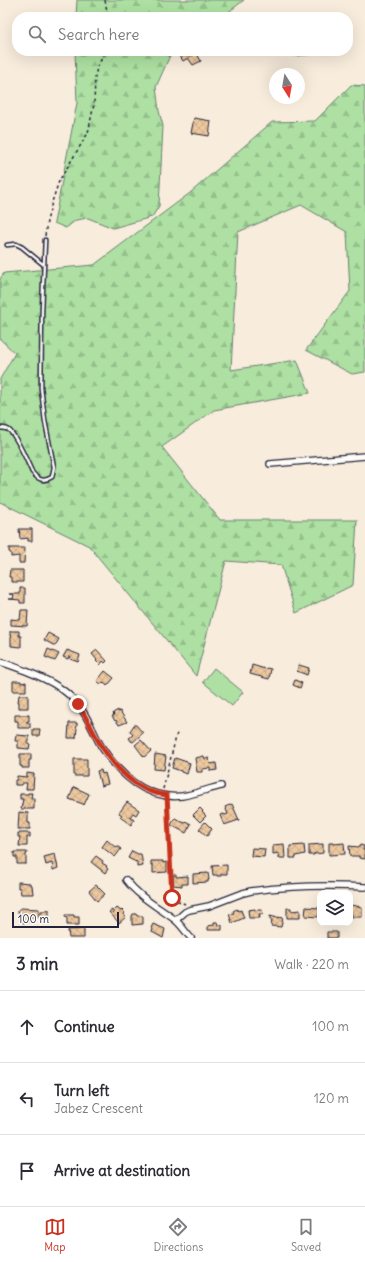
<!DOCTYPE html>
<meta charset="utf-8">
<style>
:root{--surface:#fff;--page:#f7f7f7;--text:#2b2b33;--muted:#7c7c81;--line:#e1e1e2;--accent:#c8321e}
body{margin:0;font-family:Delius,sans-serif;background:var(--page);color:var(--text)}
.controls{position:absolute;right:12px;bottom:12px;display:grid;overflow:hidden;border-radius:8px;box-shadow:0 4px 16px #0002}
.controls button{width:36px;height:36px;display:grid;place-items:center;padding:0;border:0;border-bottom:1px solid var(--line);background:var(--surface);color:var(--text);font:20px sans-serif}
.compass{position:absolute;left:269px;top:68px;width:36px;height:36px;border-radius:50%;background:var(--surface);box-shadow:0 4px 16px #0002;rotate:169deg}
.scale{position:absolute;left:12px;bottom:10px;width:107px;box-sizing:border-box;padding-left:4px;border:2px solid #22223b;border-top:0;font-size:11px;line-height:14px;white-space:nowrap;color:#22223b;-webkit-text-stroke:3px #fdfcf7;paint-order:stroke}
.stop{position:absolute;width:12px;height:12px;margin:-9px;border:3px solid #c8321e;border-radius:50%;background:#fff}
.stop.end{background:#c8321e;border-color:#fff;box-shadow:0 1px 4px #0008}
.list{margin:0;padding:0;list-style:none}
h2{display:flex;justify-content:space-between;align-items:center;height:52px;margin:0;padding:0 16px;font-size:17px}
h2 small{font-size:13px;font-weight:400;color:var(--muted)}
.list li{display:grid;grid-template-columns:26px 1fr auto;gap:12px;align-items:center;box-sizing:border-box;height:72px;padding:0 16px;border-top:1px solid var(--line)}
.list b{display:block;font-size:15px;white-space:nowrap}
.list p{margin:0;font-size:13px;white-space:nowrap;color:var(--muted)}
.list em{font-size:13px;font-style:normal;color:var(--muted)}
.icon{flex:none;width:22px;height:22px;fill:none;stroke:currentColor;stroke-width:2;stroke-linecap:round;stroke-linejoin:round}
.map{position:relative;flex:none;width:365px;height:938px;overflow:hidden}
.search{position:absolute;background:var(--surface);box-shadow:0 4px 16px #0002;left:12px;right:12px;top:12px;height:44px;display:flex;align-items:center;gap:10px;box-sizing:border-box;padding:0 14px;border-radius:16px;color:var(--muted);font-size:15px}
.sheet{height:268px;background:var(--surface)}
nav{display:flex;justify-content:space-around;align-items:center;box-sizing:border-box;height:56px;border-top:1px solid var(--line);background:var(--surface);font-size:11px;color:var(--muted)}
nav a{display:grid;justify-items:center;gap:2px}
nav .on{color:var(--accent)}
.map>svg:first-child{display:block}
</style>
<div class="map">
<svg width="365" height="938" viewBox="0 0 365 938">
<defs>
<pattern id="forest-firs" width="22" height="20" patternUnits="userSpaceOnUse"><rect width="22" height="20" fill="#ade0a2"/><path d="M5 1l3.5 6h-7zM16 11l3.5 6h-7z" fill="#95c08c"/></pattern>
<pattern id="building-cross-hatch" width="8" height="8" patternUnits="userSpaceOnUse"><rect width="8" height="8" fill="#edc89e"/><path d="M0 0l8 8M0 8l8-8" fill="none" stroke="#cbac89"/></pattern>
</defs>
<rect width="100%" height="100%" fill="#f8ecdc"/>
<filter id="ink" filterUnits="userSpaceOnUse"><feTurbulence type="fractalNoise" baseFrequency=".025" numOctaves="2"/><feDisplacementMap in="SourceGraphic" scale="8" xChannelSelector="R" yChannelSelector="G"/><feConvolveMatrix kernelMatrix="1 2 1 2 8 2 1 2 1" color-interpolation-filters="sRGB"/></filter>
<g filter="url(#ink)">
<!-- green -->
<path fill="#ade0a2" stroke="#68816e" d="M214 668 243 692 232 706 203 682Z"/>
<!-- forest -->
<path fill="url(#forest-firs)" stroke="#68816e" d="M77 0H244L222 17H76Z
M75 51H172L156 87 159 111 163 126 159 206 152 217 113 228 88 218 76 220 66 228 54 223 77 103Z
M253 51H332L333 52 297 56Z
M351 85 365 86V372L352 374 306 350 350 291 347 232 301 205 238 232 231 370 297 360 310 393 214 410 162 447 220 520H357L353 585 296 613 281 565 226 561 196 676 89 546 0 502V379L15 353 0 339V279L4 273 94 265 190 193 272 122 315 121Z"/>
<!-- building -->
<path fill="url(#building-cross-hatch)" stroke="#22223b" d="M185 52 188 57 196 52 201 61 193 65 188 58 183 61 180 56Z
M194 118 211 121 209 136 191 133Z
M19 529H32V541H28V538L20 539Z
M9 548H25L24 563H19V556L11 557V553L9 552Z
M10 570H23V582H11V577H9Z
M20 588H25V603H20V600L9 599H13L14 594H9H20Z
M21 610H28L27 626 11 625V619L20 620Z
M10 631H19V636H21V647L11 646V637L12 636H10Z
M48 633 59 639 55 646 44 640Z
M48 649 59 654 55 661 45 657Z
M67 650 80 655 78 662 70 659 71 657 69 656 68 659 63 657Z
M97 650 107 661 105 663 103 661 100 665 96 661 97 660 92 654Z
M252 665 265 669 266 668 271 669 269 679 250 674Z
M299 665 309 668 307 675 297 671Z
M105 671 114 678 107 686 103 682 101 684 97 681Z
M295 680 302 683 300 688 293 685Z
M13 681H21V683L26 682V691H13Z
M19 695H28V708H19V702H18Z
M118 710V712L120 711 127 722 119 725 116 720 115 721 112 716H114L113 713Z
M15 715H29V721H27V723H30V728H18V721H15Z
M69 723H77V727H76L77 728 76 738H68Z
M134 725H136L143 733 133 742 131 741 129 738 133 735 130 731Z
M33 729H40L39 736H33Z
M16 735 29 736V742H27V744H30L29 749 18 748V741H15Z
M141 740 151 751 144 757 135 745Z
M20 754H31V760H29V768H22V766H20Z
M155 754 166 756 164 770 154 769Z
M202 756H204L205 759 209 758 210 764 216 763 217 770 210 771V768L202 769V772H197L195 758 200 757Z
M175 758 190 763 187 774 181 772V771L172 768Z
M74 759H87V776H74Z
M101 770 102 774 105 773 108 784 101 786 97 771Z
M27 773 34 774 33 789H26L27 783H22L21 785H15V780H17V776L27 777Z
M74 787 89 794 84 805 83 804 69 799Z
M28 793H32L31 798H34V809H21L23 799H20V794H28Z
M127 802 139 810 136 815 133 813 130 817 134 820 131 825 120 817 122 815 119 813Z
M232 804 239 820 224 825 220 815 224 814 225 815 228 814 225 807Z
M200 808 203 811 202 812 206 816 200 822 193 815Z
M19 812 28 813V823H30V829H18Z
M175 818 182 822 186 823 187 822 191 824 186 833 171 825Z
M205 822 212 829 207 836 199 829Z
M18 833H30V837H27V846H19L20 837H18Z
M107 840 115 847 117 846 121 849 115 857 102 847Z
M329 843H334V844L344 843 345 854 329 855Z
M284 844 285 858H279V853L273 854V845Z
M323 844V853L315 854 314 853V855H309V845Z
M304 845 305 854 296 856V858H290V846Z
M360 845 364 846 363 850H365V859L359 858V856H350L349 846 359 847Z
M252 848 265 849 264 857 251 856Z
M132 851 138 854H141L143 866 137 867V862L136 861V862L128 858Z
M14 852H27V854H26V864H17V857H14Z
M55 854 58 868 53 870 52 863 46 865 44 857Z
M96 856 103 861 102 863 107 866 106 867 108 869 105 873 91 862Z
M151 861H163V863L167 862V872L153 873V865H151Z
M227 865V874H221V876H217V875H213L212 866Z
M208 873 209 880H208V882L193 883V874Z
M173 875H176V877L188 876V884H182V886L173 885Z
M18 882 30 883V885H32L33 894H21L20 888H18Z
M96 885 105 894 97 901 89 891Z
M350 905 362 907V917H352V914H350Z
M306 907 319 908V917L305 916Z
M20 908 39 909V917H30V921L23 923V921H22V914H19L18 912V910Z
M117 908 121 911 122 910 125 913 123 914 126 917 119 923 109 912 112 910 114 913V911Z
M287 908H291V911L300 910V918H287Z
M237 909 238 911 241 910 244 918 232 923 229 914 234 913 233 911Z
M255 909 256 911 257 910H262L263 914H259L260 918H249L248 910Z
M47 910H49V920H47V922H41L42 911H47Z
M133 914H136L137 916H143V924L132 925V916Z
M65 915H74V917H79V925H67V918L65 917Z
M270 916 278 918V917L283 918 281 927 271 926 272 920H270Z
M214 922H217L218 925H222V930H208V926L214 925Z
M153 924 165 929 163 938 152 932 153 929 151 928Z
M84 929V938H69L68 930Z
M327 932H337V938H327Z"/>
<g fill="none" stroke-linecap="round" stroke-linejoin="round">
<defs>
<path id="lane" d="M7 245 16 244 22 247 44 265
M0 428C3 428 6 428 9 430 17 437 27 461 32 472 37 479 43 483 52 477L54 467 45 421 41 388 42 310 45 240"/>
<path id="street" d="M270 464 365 456
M0 662C9 664 17 668 26 671 46 679 63 687 77 703 88 716 93 732 101 746 119 774 146 800 182 796 195 794 208 789 221 786
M126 880C139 897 158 907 174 919 181 924 185 932 191 938
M176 920 185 912 189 910 209 906 243 893 251 891C289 886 326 885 365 887"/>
</defs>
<!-- lane casing -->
<use href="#lane" stroke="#22223b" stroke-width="5.5"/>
<!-- street casing -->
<use href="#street" stroke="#22223b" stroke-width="8"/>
<!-- path -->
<path stroke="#22223b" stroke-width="1.5" stroke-dasharray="3 3" stroke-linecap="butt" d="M105 0 108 17
M45 236 47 221 52 202 59 181 88 133 94 104 95 78 97 67 106 51
M163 789 177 733
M167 802 172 898 185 904"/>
<!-- lane -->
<use href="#lane" stroke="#fdfcf7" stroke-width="2.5"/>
<!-- street -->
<use href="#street" stroke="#fdfcf7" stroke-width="5.5"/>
</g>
</g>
<g fill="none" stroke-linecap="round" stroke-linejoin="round" filter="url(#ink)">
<!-- route -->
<path stroke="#c8321e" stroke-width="5" d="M78 704C87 718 93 733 102 747 117 770 138 793 167 795L172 898"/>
</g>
</svg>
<div class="controls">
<button><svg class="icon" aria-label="layers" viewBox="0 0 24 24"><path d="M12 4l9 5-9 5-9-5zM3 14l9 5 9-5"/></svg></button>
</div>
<svg class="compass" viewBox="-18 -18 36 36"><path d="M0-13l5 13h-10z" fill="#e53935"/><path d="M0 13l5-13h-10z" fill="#7c7c81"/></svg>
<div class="scale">100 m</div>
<div class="stop" style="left:172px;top:898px"></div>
<div class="stop end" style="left:78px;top:704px"></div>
<div class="search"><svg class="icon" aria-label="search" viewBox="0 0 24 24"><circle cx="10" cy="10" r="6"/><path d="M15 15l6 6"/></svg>Search here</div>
</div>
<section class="sheet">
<h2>3 min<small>Walk · 220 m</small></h2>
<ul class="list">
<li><svg class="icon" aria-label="ahead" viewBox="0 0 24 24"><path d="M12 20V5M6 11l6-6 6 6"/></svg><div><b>Continue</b></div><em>100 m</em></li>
<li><svg class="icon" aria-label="left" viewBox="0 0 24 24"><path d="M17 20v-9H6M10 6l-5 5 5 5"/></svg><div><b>Turn left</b><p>Jabez Crescent</p></div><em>120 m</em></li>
<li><svg class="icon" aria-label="arrive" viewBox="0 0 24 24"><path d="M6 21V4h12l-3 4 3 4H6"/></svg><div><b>Arrive at destination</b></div></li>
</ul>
</section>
<nav>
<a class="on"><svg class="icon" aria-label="map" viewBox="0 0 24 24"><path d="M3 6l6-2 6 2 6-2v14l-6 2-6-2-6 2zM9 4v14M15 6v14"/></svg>Map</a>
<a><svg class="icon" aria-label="directions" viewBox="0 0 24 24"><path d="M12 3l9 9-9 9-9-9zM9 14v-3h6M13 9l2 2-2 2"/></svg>Directions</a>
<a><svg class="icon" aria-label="saved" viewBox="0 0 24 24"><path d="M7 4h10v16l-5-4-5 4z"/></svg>Saved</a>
</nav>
